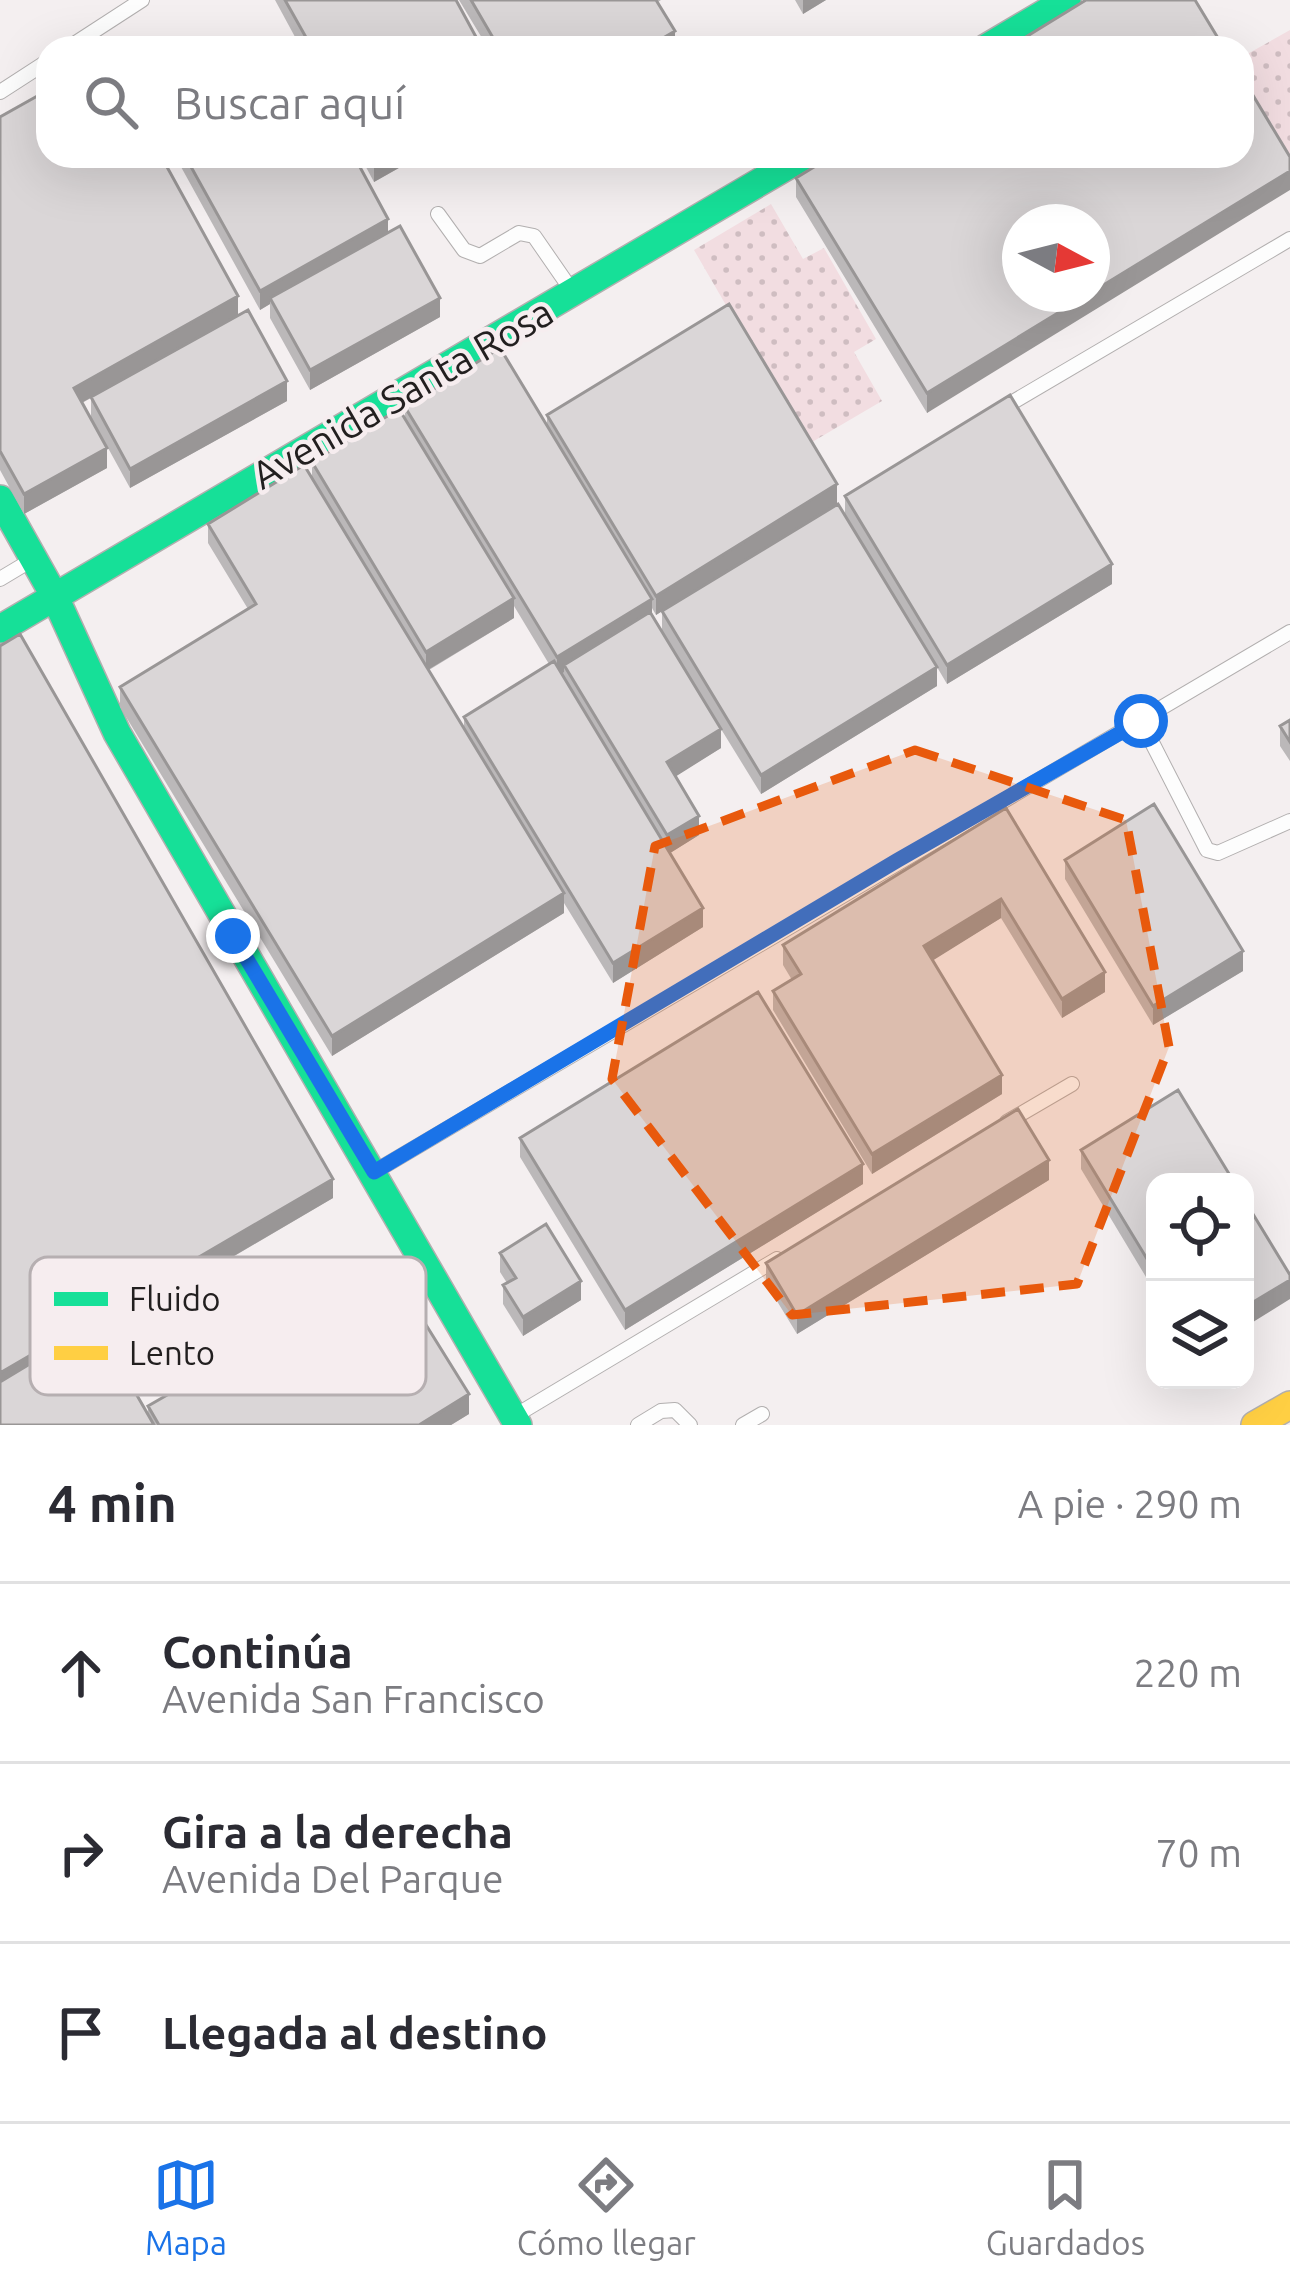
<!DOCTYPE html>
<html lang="es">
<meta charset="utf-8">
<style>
:root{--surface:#fff;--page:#f7f7f7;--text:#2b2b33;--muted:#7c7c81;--line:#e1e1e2;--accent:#1a73e8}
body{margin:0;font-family:Ubuntu,sans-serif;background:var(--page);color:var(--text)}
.controls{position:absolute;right:36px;bottom:36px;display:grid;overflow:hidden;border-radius:24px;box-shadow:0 12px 48px #0002}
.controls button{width:108px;height:108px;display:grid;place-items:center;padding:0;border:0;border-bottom:3px solid var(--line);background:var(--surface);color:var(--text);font:60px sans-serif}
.compass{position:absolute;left:1002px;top:204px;width:108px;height:108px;border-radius:50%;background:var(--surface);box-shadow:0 12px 48px #0002;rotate:97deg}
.stop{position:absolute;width:36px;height:36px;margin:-27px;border:9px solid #1a73e8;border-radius:50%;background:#fff}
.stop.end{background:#1a73e8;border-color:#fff;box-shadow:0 3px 12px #0008}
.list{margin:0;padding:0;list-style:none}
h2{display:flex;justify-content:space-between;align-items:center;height:156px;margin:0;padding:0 48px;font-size:51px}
h2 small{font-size:39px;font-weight:400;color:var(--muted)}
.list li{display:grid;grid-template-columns:78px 1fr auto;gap:36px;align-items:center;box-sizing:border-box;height:180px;padding:0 48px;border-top:3px solid var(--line)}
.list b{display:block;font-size:45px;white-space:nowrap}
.list p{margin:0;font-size:39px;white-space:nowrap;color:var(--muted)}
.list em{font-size:39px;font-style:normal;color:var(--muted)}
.icon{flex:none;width:66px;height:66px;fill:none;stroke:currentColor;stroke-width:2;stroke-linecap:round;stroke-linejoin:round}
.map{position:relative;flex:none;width:1290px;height:1425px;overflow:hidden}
.search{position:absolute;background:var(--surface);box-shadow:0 12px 48px #0002;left:36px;right:36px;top:36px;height:132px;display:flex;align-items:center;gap:30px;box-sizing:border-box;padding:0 42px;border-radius:36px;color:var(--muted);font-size:45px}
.sheet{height:696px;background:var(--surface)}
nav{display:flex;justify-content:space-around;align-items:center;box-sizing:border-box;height:168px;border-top:3px solid var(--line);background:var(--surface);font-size:33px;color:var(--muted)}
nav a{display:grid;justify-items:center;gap:6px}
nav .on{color:var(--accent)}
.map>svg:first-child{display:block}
</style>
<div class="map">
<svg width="1290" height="1425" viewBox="0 0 1290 1425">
<defs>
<pattern id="garden-dots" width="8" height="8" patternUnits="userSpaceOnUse" patternTransform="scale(3)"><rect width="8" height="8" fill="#f2dde1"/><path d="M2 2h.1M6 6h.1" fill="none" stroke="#cfbdc1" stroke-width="1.8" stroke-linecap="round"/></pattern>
</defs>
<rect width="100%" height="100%" fill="#f4eff0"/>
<!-- garden -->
<path fill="url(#garden-dots)" d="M1290 30V163L1242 79V57Z
M771 204 803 259 824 248 876 339 854 352 882 401 807 445 694 250Z"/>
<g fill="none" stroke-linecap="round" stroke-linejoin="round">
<defs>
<path id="lane" d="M68 48 142 0
M0 92 48 61
M438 214 464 250 480 256 519 233 534 236 570 288
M1001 409 1290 239
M0 579 30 561
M1141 721 1207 850 1218 853 1290 821
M1007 1122 1072 1084
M374 1172 1290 632
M518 1414 777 1259
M638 1425 661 1411 675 1410 690 1425
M743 1425 762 1414"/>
<path id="fast" d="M986 48 1067 0
M0 499 55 597 117 733 518 1425
M0 629 804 156"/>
<path id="slow" d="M1255 1425 1290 1405"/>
</defs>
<!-- lane casing -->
<use href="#lane" stroke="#b2afaf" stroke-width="16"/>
<!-- fast casing -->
<use href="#fast" stroke="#b2afaf" stroke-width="30"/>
<!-- slow casing -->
<use href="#slow" stroke="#b2afaf" stroke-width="30"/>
<!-- lane -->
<use href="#lane" stroke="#fdfdfd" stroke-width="14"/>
<!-- fast -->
<use href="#fast" stroke="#16e098" stroke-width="27"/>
<!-- slow -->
<use href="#slow" stroke="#ffcf43" stroke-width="27"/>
</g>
<!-- wall -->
<path fill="#bbb8b9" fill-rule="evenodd" d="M275 0H456L482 48H301Z
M459 0H661L658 2 675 48H488Z
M795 0H826L803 14Z
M0 117 238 316 287 401 130 488 91 417V398L82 403 107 468 24 514 0 470Z
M175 156H354L388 232 440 317 310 390 270 318V304L260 310Z
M360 156H420L374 182Z
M1242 156 927 413 796 197V178Z
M405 407 547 426V415L837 504 845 516V496L1112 584 947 684 937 667V686L761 794 721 729V748L675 776 699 835 670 853 703 927 613 983 564 903V913L332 1056 120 707V687L248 609 208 543V524L312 477V462L405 418ZM514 606 549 664 464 717V727L429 670 514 618ZM652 608 656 615 662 611V631L652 613Z
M0 646 333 1198 102 1334 148 1415V1406L469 1414 451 1425H0Z
M1290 720V761L1280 746V726Z
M1006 808 1105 992 1062 1018 1001 918 932 960 1002 1094 872 1174 773 1010V991L792 980 783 965V945Z
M1065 860 1243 971 1153 1025 1065 879Z
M520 1138 863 1184 625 1330 520 1157Z
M1081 1150 1155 1182V1292L1081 1169Z
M1049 1180 797 1334 766 1283V1263Z
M500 1253 581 1300 523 1336 503 1304V1285L507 1283 500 1272Z"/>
<!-- shaded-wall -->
<path fill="#999696" d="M803 0H826L803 14Z
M675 31V48H646Z
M386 156H420L374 182V162Z
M1290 171V190L927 413V393L1089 294H1092V292Z
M388 219V238L270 298V304L260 310V291Z
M238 296V316L74 407V388Z
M440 298V317L310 390V370Z
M287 381V401L130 488V469Z
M107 448V468L24 514V494Z
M837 484V504L656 615V596Z
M1112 564V584L947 684V665Z
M514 598V618L426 671V652Z
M652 599V619L564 665V672L557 677V657Z
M937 667V686L761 794V775Z
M721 729V748L667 782V762Z
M699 816V835L667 855V835Z
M564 893V913L332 1056V1036Z
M1001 899V918L924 966V946Z
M703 908V927L613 983V963Z
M1243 951V971L1153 1025V1006Z
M1105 972V992L1062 1018V999Z
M1002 1075V1094L872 1174V1154Z
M1049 1160V1180L797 1334V1315Z
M863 1164V1184L625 1330V1310Z
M333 1179V1198L0 1393V1373Z
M1290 1280V1299L1245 1327V1307Z
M581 1281V1300L523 1336V1317Z
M469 1394V1414L451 1425H419Z"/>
<!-- building -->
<path fill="#dad6d7" stroke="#999696" stroke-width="3" d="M285 0H456L482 48H312Z
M471 0H656L675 31 646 48H499Z
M1086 0H1195L1224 48H1008Z
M290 41 294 48H277Z
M1242 77 1290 157V171L1092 292V222H1020V294H1089L927 393 796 178 832 156H1242Z
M48 90V156H161L238 296 74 388 107 448 24 494 0 451V117Z
M185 156H354L388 219 260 291Z
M400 226 440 298 310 370 270 298Z
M729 304 837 484 656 596 547 415Z
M248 310 287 381 130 469 91 397Z
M500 348 652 599 557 657 405 407Z
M1010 395 1112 564 947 665 845 496Z
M399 409 514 598 426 652 312 462Z
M304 465 564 893 332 1036 120 687 256 604 208 524Z
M838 504 937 667 761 775 662 611Z
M650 612 721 729 667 762 699 816 667 835 564 665Z
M20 634 333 1179 0 1373V646Z
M554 661 703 908 613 963 464 717Z
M1290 720V742L1280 726Z
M1154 804 1243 951 1153 1006 1065 860Z
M1006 808 1105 972 1062 999 1001 899 924 946 1002 1075 872 1154 773 991 801 974 783 945Z
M758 992 863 1164 625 1310 520 1138Z
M1178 1090 1234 1182H1155V1272L1081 1150Z
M1018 1109 1049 1160 797 1315 766 1263Z
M1245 1201 1290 1275V1280L1245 1307Z
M546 1224 581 1281 523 1317 503 1285 516 1278 500 1253Z
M390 1267 469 1394 419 1425H159L148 1406Z
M96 1324 154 1425H0V1382Z"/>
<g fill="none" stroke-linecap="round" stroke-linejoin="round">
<!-- route -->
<path stroke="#1a73e8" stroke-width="15" d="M233 936 374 1172 898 860 1141 721"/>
</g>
<!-- marked area -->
<path fill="#e8590c" fill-opacity="0.2" stroke="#e8590c" stroke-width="9" stroke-dasharray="24 15" stroke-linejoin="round" d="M915 750 1126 820 1169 1047 1077 1284 792 1315 612 1079 655 846Z"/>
<g text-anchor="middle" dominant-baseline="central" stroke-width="9" stroke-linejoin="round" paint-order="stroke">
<!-- street labels -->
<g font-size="39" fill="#221f1f" stroke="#f6edef">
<text transform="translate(402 393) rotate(-30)">Avenida Santa Rosa</text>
</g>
</g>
<!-- legend -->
<rect x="30" y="1257" width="396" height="138" rx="18" fill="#f6edef" stroke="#b6afb1" stroke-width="3"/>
<rect x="54" y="1292" width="54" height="14" fill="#16e098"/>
<rect x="54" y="1346" width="54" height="14" fill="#ffcf43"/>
<g font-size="33" fill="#221f1f">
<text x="129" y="1311">Fluido</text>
<text x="129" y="1365">Lento</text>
</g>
</svg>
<div class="controls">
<button><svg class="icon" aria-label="locate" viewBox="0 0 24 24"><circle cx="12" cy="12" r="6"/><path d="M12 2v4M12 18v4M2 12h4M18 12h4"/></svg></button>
<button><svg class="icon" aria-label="layers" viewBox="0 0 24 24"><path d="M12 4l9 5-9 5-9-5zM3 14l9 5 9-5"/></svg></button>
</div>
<svg class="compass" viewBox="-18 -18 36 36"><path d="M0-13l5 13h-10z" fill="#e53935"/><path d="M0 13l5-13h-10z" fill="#7c7c81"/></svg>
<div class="stop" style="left:1141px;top:721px"></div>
<div class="stop end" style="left:233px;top:936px"></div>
<div class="search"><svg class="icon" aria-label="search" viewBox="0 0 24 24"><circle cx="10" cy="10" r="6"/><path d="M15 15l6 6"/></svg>Buscar aquí</div>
</div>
<section class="sheet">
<h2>4 min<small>A pie · 290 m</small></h2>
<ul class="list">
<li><svg class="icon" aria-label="ahead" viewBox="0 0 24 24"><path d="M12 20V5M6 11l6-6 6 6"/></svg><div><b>Continúa</b><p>Avenida San Francisco</p></div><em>220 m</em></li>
<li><svg class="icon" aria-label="right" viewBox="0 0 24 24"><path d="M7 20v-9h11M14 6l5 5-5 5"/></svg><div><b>Gira a la derecha</b><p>Avenida Del Parque</p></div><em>70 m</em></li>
<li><svg class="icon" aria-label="arrive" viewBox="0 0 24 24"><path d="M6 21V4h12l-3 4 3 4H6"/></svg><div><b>Llegada al destino</b></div></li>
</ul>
</section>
<nav>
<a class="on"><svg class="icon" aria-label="map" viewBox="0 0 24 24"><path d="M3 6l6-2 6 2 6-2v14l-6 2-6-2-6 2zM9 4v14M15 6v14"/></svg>Mapa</a>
<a><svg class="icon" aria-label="directions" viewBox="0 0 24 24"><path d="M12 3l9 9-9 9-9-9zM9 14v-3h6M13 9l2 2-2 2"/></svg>Cómo llegar</a>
<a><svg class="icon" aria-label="saved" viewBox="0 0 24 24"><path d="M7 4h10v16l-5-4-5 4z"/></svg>Guardados</a>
</nav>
